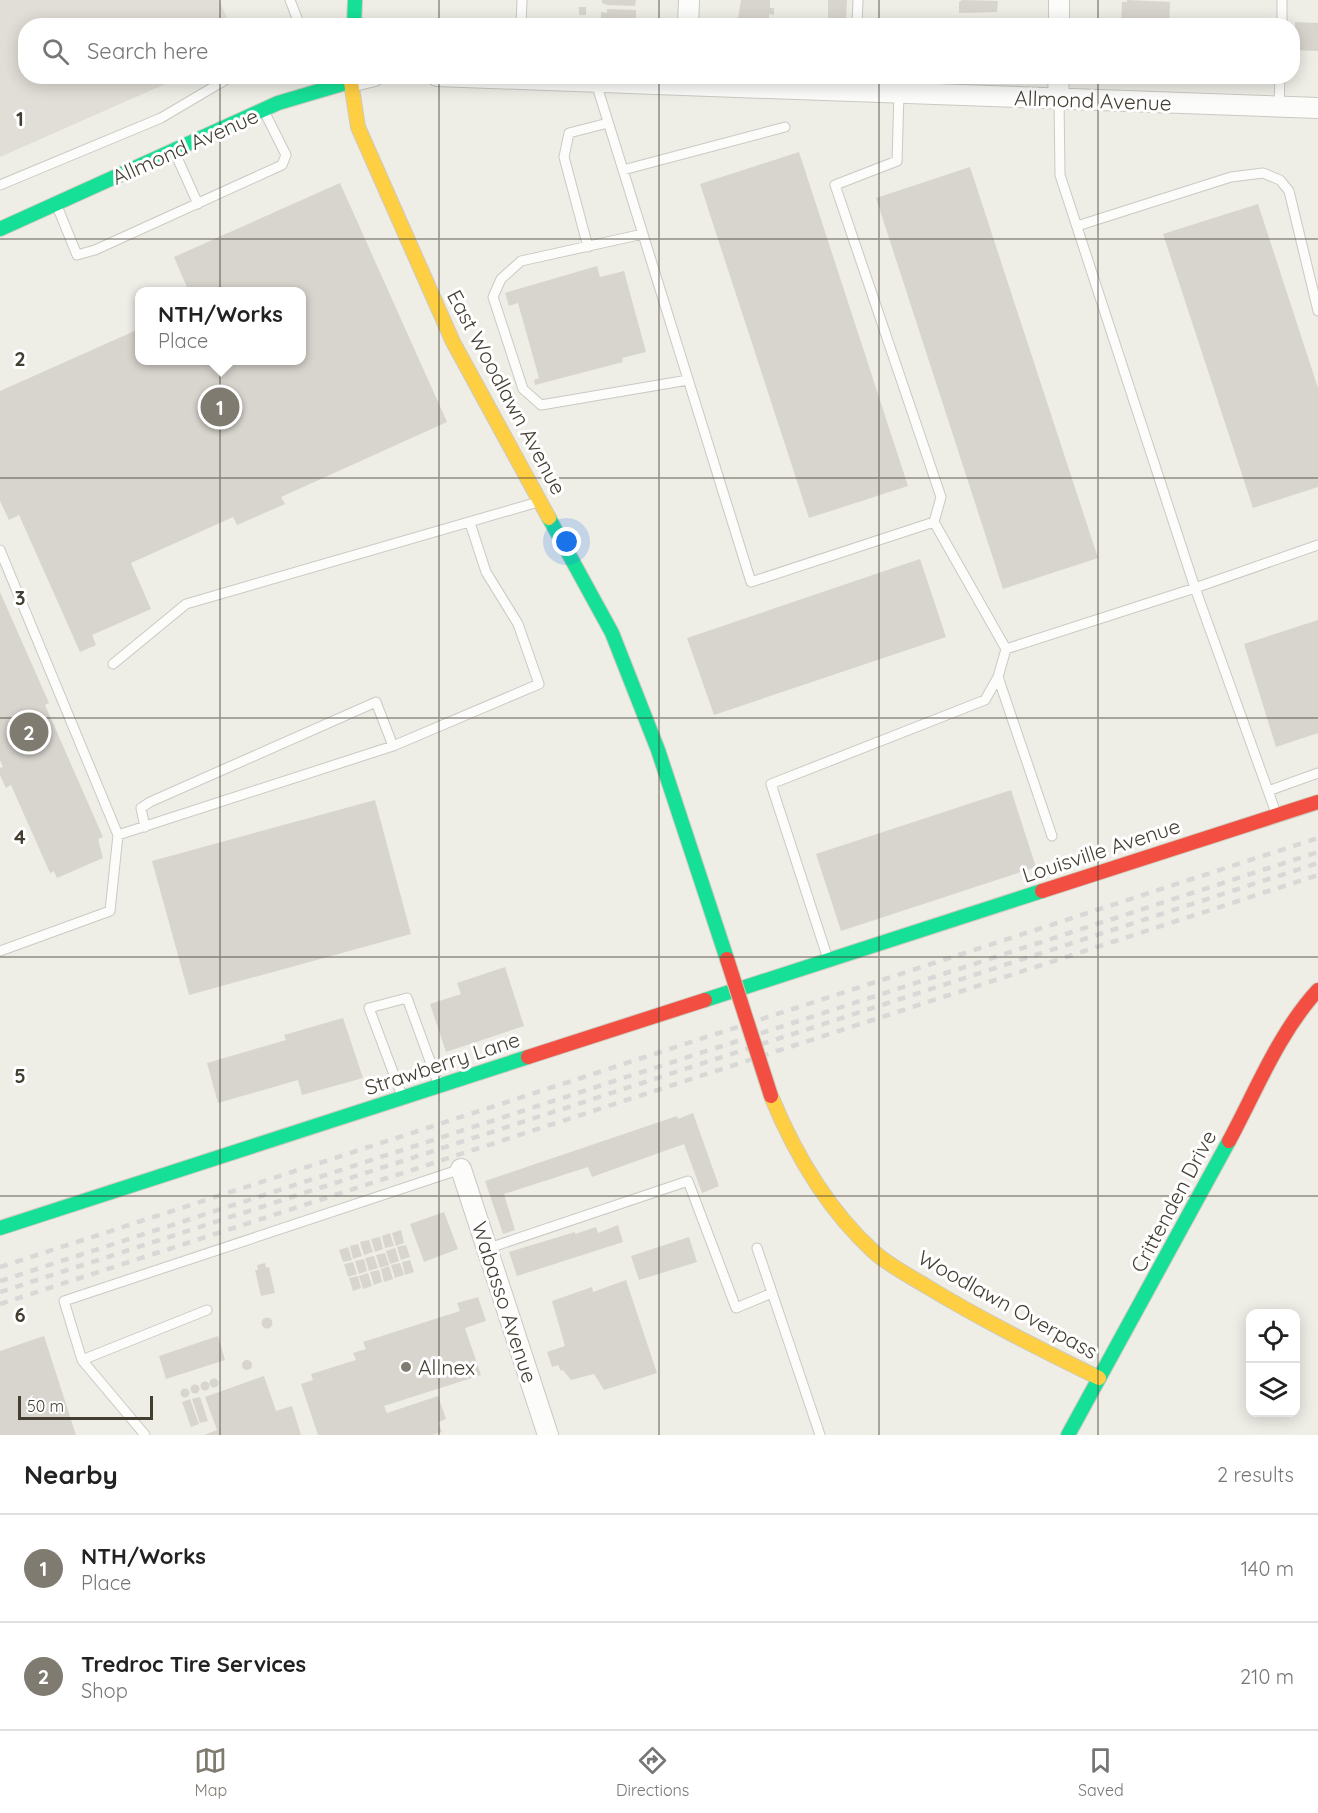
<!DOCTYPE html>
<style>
:root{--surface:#fff;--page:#f6f6f6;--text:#222;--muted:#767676;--line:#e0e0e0;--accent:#807b71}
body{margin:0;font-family:Quicksand,sans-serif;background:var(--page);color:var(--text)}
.controls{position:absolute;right:18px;bottom:18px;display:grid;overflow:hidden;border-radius:12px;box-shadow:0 3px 15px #0003}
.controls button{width:54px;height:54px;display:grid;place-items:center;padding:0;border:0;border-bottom:2px solid var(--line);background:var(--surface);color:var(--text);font:30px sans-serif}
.scale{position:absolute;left:18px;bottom:15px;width:135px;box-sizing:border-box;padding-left:6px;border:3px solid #443e32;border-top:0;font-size:16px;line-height:21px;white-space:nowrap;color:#443e32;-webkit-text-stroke:4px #fff;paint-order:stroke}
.you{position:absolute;left:567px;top:542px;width:21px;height:21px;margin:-15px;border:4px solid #fff;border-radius:50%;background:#1a73e8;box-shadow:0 0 0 9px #1a73e833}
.badge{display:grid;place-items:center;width:39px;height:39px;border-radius:50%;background:var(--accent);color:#fff;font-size:20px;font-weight:700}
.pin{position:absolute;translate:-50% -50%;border:3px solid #fff;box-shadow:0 2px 6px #0006}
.popup{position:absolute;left:135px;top:287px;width:171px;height:78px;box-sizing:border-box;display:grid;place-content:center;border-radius:12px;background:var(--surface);filter:drop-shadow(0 2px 4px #0005);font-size:20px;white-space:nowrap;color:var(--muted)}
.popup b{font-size:22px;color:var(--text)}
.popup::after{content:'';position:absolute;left:50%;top:100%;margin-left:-12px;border:12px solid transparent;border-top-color:var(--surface)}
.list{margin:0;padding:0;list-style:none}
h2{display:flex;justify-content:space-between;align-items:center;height:78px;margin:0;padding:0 24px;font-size:26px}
h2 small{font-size:20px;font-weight:400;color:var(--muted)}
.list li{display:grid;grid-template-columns:39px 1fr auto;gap:18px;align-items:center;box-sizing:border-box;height:108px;padding:0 24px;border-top:2px solid var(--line)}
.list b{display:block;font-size:22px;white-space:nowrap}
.list p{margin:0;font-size:20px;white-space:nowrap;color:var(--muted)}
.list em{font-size:20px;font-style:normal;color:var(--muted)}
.icon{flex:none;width:33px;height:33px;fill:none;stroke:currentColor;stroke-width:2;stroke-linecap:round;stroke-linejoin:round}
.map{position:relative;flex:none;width:1318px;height:1435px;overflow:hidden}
.search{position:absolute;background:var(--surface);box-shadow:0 3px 15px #0003;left:18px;right:18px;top:18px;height:66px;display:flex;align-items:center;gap:15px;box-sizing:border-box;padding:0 21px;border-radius:24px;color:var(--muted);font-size:22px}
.sheet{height:294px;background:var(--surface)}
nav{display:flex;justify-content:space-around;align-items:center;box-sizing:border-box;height:84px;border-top:2px solid var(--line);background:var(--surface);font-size:16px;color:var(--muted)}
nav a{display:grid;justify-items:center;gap:3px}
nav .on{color:var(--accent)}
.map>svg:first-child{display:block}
</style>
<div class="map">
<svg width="1318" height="1435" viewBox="0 0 1318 1435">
<rect width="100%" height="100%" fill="#eeede6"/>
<!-- industrial -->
<path fill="#e1ded7" d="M0 0H219L228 20 224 21 227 26H26V76L181 77 0 157Z"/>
<!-- building -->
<path fill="#d8d5ce" d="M602 0H636L635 6 607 5 602 3Z
M741 0H770V8H774V15L769 14V18L738 19Z
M828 0H847L846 21H828Z
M962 0 998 1 997 12 959 13V2Z
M1127 0 1170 2 1169 26 1121 24 1122 2H1127Z
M579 7H586V15H579Z
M607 9 636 10V26H601V12L607 13Z
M874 18 898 19V26H873Z
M961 18 992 19V26H961Z
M1295 22 1318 23V51L1294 50Z
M1240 76H1269V79L1240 78Z
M799 152 908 486 809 518 700 184Z
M970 167 1098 558 1003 589 876 198Z
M340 183 447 422 281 497 285 504 237 525 233 517 131 563 151 609 92 635 96 645 80 652 19 515 9 520 0 501V391L139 329 135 321 139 319V360H301V292H189L174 257Z
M1258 204 1318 388V487L1253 508 1163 234Z
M597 266 600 277 624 271 646 352 622 358 623 362 535 385 534 380 539 378 518 303 509 306 505 293Z
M920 559 946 637 714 715 687 638Z
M0 592 49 703 45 705 103 837 98 839 103 858 57 878 54 871 50 873 11 785 6 788 0 775V768L3 767 0 760Z
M1318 620V733L1276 747 1244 644Z
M1011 790 1036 867 841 931 816 854Z
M375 800 411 934 189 995 152 861Z
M505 967 524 1026 446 1052 430 1004 461 994 457 983Z
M343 1018 363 1078 302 1095 298 1080 218 1103 207 1063 286 1040 284 1035Z
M693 1113 719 1186 702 1193 684 1144 592 1177 588 1167 504 1194 515 1230 503 1234 485 1181 677 1116 678 1119Z
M444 1212 458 1249 424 1262 410 1224Z
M618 1225 623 1242 517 1276 509 1252 575 1232V1234L596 1227 598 1233Z
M401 1230 404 1243 396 1246 392 1233Z
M390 1233 394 1246 385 1248 382 1236Z
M380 1237 383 1249 375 1252 371 1239Z
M689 1237 697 1262 639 1280 631 1256Z
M369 1240 373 1252 364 1255 360 1242Z
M358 1244 362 1256 353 1259 350 1246Z
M406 1245 410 1257 401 1260 397 1247Z
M348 1247 352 1260 343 1262 339 1250Z
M395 1248 399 1261 390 1264 386 1251Z
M385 1253 389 1265 380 1268 376 1255Z
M374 1256 378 1268 369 1271 365 1258Z
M364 1259 367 1271 359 1274 355 1261Z
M410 1260 414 1272 405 1275 402 1262Z
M353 1262 357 1274 348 1277 344 1264Z
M265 1263 266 1268 269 1267 275 1293 261 1296 255 1270H258L257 1265Z
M400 1263 404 1275 395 1278 391 1265Z
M389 1266 393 1279 384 1282 381 1269Z
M379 1270 382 1282 374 1285 370 1272Z
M368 1273 372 1286 363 1289 359 1276Z
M358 1276 361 1288 353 1291 349 1278Z
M626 1280 657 1373 604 1390 594 1374 571 1380 563 1370 561 1371 558 1365 552 1367 547 1352 565 1346 552 1301 592 1287 593 1292Z
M478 1297 486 1321 465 1328 481 1375 384 1406 387 1413 438 1396 446 1419 438 1422 442 1432 432 1435H318L301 1384 313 1380 311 1374 356 1360 353 1353 366 1349 363 1342 460 1311 457 1303Z
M261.5 1323a5.5 5.5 0 1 1 11 0a5.5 5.5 0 1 1-11 0Z
M44 1336 76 1435H0V1351Z
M218 1336 225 1360 166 1379 159 1356Z
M242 1365a5 5 0 1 1 10 0a5 5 0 1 1-10 0Z
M264 1376 276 1411 292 1406 301 1435H204L217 1430 205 1397Z
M209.5 1383a4.5 4.5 0 1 1 9 0a4.5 4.5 0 1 1-9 0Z
M200.5 1386a4.5 4.5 0 1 1 9 0a4.5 4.5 0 1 1-9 0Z
M190.5 1389a4.5 4.5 0 1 1 9 0a4.5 4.5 0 1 1-9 0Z
M180.5 1393a4.5 4.5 0 1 1 9 0a4.5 4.5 0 1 1-9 0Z
M200 1397 208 1421 200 1423 192 1399Z
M190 1399 199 1424 191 1427 182 1402Z"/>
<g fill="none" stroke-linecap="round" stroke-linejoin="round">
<defs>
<path id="lane" d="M290 0 300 26
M521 26 522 0
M857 26 858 0
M1282 26V0
M596 83 751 582 934 522 941 497 835 185 897 161 899 93
M1279 107 1280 76
M175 153 198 204
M623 170 785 127
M0 185 161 118 232 76
M57 206 77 255 95 250 282 165 286 155 265 113
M1077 226 1231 177 1263 173 1280 180 1289 191 1318 311
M643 234 521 261 501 279 493 297 523 389 541 405 688 380
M588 247 564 157 569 133 608 123
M934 522 1006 649 1195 588 1060 175 1059 99
M0 550 118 835 110 911 0 951
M113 664 186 604 538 502
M998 677 1052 836
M1268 791 1318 773
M1276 813 1195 588 1318 545
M145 827 141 808 150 802 376 702 393 746
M118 835 393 746 539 684 518 624 486 572 470 523
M828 959 771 784 985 700 998 677 1006 649
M402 1096 369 1008 407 998 438 1083
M757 1248 820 1435
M486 1249 688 1181 736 1308 772 1293
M82 1360 64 1301 461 1169
M145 1435 82 1360 207 1310"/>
<path id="street" d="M688 26 689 0
M1059 26V0
M437 76 1318 108
M1058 76 1059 99
M349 82 374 76
M461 1169 548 1435"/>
<path id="fast" d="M354 26 355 0
M0 229 278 103 349 82
M549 518 612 633 658 750 727 959
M705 1000 1042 891
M0 1228 528 1057
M1068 1435 1229 1141"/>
<path id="slow" d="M350 76 358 127 453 342 549 518
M771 1096C795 1154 826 1208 873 1251 888 1265 908 1275 926 1286 982 1320 1040 1349 1099 1378"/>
<path id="jam" d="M1042 891 1318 802
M528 1057 705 1000
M1229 1141C1256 1091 1279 1032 1318 990"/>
</defs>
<!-- lane casing -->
<use href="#lane" stroke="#cbc9c2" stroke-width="11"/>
<!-- street casing -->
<use href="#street" stroke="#cbc9c2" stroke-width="22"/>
<!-- fast casing -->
<use href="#fast" stroke="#cecabc" stroke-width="16"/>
<!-- slow casing -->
<use href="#slow" stroke="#cecabc" stroke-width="16"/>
<!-- jam casing -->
<use href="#jam" stroke="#cecabc" stroke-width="16"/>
<!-- lane -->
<use href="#lane" stroke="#fcfcfb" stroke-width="9"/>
<!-- street -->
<use href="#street" stroke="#fcfcfb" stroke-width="20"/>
<!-- fast -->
<use href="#fast" stroke="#16e098" stroke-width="14"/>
<!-- slow -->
<use href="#slow" stroke="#ffcf43" stroke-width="14"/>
<!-- jam -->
<use href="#jam" stroke="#f24e42" stroke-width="14"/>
<!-- rail -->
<path stroke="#d8d8d7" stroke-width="4.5" stroke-dasharray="8 8" stroke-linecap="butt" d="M0 1267 1318 838
M0 1281 1318 852
M0 1292 1318 863
M0 1304 1318 875"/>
<defs>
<path id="jam-bridge" d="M727 959 771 1096"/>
</defs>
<!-- jam-bridge casing -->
<use href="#jam-bridge" stroke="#cecabc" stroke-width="16" stroke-linecap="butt"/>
<!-- jam-bridge -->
<use href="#jam-bridge" stroke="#f24e42" stroke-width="14"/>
</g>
<!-- grid -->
<path fill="none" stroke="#443e32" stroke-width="1.5" stroke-opacity="0.55" d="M220 0V26M439 0V26M659 0V26M879 0V26M1098 0V26M220 76V1435M439 76V1435M659 76V1435M879 76V1435M1098 76V1435M0 239H1318M0 478H1318M0 718H1318M0 957H1318M0 1196H1318"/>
<!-- markers -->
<circle fill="#807b71" stroke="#fff" stroke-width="2" cx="406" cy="1367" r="6"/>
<g text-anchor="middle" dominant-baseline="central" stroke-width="6" stroke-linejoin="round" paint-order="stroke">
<!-- street labels -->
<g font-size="21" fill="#443e32" stroke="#fff">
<text transform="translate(1093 100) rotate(2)">Allmond Avenue</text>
<text transform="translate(185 146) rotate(-24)">Allmond Avenue</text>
<text transform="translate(507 392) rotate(62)">East Woodlawn Avenue</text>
<text transform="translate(1101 850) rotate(-18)">Louisville Avenue</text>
<text transform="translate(442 1063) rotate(-18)">Strawberry Lane</text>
<text transform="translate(1173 1201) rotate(-62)">Crittenden Drive</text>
<text transform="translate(505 1302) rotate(72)">Wabasso Avenue</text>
<text transform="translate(1008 1304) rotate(29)">Woodlawn Overpass</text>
</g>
<!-- poi labels -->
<g font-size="21" fill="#443e32" stroke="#fff" text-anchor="start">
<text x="418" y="1367">Allnex</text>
</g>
</g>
<g font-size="20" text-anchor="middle" font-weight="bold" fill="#443e32" stroke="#fff" stroke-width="6" stroke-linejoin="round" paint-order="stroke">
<text x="20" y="126">1</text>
<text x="20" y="366">2</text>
<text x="20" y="605">3</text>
<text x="20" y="844">4</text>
<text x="20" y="1083">5</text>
<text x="20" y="1322">6</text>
</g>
</svg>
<div class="controls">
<button><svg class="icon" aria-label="locate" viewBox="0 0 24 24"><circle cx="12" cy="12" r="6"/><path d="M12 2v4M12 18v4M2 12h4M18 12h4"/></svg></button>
<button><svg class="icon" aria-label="layers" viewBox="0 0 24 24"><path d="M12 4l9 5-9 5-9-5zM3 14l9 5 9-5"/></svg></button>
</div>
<div class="scale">50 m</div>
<div class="you"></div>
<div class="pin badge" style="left:220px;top:407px">1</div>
<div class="popup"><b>NTH/Works</b>Place</div>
<div class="pin badge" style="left:29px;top:732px">2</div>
<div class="search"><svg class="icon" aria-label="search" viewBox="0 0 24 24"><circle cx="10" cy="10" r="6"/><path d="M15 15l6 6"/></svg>Search here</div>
</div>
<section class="sheet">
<h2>Nearby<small>2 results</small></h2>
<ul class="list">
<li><span class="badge">1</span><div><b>NTH/Works</b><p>Place</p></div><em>140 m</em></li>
<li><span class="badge">2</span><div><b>Tredroc Tire Services</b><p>Shop</p></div><em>210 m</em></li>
</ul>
</section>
<nav>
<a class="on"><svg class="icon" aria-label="map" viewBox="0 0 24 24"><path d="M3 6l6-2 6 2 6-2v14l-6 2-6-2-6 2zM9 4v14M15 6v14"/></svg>Map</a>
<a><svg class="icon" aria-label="directions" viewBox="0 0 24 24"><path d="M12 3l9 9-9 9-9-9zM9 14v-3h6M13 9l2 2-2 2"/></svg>Directions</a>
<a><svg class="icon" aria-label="saved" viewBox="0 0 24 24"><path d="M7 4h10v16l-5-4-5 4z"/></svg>Saved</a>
</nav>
